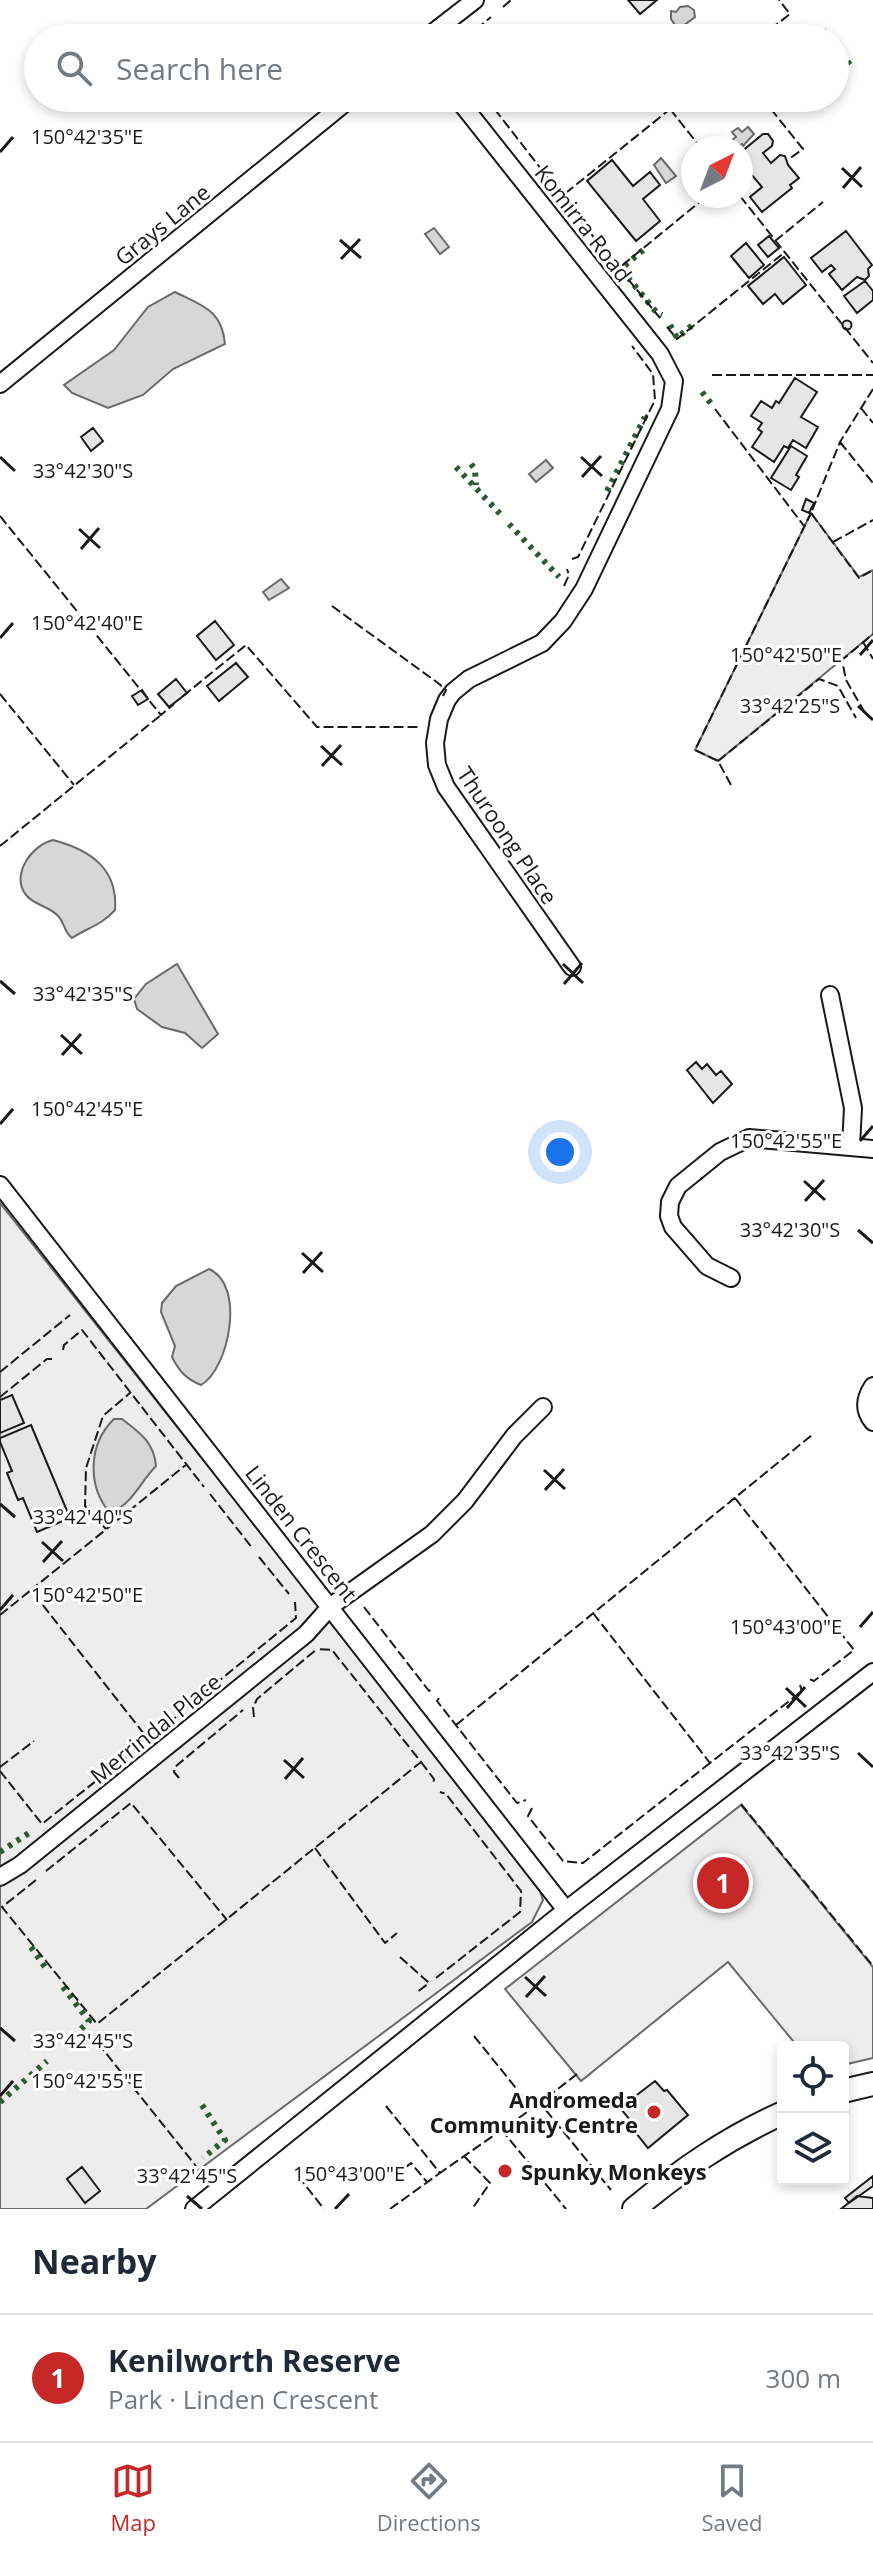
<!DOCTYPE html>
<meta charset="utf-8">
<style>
:root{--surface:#fff;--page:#f6f6f7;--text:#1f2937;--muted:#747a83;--line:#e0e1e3;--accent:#c62828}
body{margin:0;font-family:"Open Sans",sans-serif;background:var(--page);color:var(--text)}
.controls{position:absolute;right:24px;bottom:24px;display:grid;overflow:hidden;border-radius:8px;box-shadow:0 4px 12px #0003}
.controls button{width:72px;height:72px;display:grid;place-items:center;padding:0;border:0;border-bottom:2px solid var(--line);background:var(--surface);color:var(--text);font:40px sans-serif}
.compass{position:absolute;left:681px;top:136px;width:72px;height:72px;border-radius:50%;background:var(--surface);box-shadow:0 4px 12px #0003;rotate:42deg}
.you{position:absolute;left:560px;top:1152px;width:28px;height:28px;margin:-20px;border:6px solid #fff;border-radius:50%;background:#1a73e8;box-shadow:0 0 0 12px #1a73e833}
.badge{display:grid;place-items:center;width:52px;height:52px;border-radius:50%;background:var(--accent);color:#fff;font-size:26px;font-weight:700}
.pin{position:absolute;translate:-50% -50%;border:4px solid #fff;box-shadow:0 2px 8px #0006}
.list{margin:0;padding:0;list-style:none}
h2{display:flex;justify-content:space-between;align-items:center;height:104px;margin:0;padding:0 32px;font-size:34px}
h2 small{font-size:26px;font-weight:400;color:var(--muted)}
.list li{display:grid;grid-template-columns:52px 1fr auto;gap:24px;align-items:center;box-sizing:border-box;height:128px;padding:0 32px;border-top:2px solid var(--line)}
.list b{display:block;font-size:30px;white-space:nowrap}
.list p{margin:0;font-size:26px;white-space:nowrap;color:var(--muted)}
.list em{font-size:26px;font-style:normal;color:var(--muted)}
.icon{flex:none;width:44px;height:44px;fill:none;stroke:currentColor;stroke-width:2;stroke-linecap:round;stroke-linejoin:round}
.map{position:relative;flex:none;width:873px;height:2209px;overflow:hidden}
.search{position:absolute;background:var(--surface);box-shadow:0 4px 12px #0003;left:24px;right:24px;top:24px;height:88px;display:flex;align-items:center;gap:20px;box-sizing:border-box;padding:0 28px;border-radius:44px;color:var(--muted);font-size:30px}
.sheet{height:232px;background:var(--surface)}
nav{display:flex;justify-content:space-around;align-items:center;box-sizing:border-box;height:112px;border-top:2px solid var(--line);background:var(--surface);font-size:22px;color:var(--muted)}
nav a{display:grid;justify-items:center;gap:4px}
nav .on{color:var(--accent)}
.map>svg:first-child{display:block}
</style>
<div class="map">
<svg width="873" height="2209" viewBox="0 0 873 2209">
<rect width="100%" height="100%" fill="#fff"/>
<!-- green -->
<path fill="#ededed" stroke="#6a6a6a" stroke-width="2" d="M811 513 859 577 873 570V634L718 761 695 750Z
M0 1203 537 1882 543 1900 532 1922 146 2209H0Z
M741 1805 873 1967V2058L843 2065V2047H798L728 1962 581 2081 505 1989Z"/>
<!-- water -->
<path fill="#d7d7d7" stroke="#6a6a6a" stroke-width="2" d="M688 6 694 10 695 17 683 26 675 25 671 19V11L676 12 680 7Z
M748 127 754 134 743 146 742 144 734 148 729 142 736 137 732 132 738 128 742 132Z
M661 158 676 176 666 183 654 165Z
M434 228 449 247 440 254 425 234Z
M175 292C203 306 222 310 225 344L173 369 143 395 108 408 72 393 64 385 114 350 148 307Z
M546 460 553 468 536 482 529 474Z
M281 579 289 588 269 600 263 592Z
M53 840C91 850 118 869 115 910 102 925 87 928 72 938 64 932 65 924 59 917 50 906 35 906 26 895 10 875 32 845 53 840Z
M177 964 218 1034 202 1048 185 1033 162 1027 137 1009 134 999 146 984Z
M209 1269C246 1285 229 1369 201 1385 186 1379 179 1371 172 1357L175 1346 161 1312 162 1303 176 1286Z
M114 1419H122C140 1433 154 1442 156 1466 140 1482 133 1504 110 1513 87 1486 88 1444 114 1419Z"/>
<!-- building -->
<path fill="#e6e6e6" stroke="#1a1a1a" stroke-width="2" d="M628 0H657L640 14Z
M713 98H731L720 106Z
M763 134H768L773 141 772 146 763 153 771 163 780 155 785 156 788 165 799 178 790 185 792 188 762 212 750 197 762 187 741 162V152Z
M612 160 633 186 650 172 660 185 643 199 660 221 636 241 587 181Z
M846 231 872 265 868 269 869 276 865 280 857 277 842 290 829 274 835 269 831 265 822 272 811 258Z
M769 236 779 248 768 257 758 245Z
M746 243 764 265 749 278 731 256Z
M784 257 806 285 783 304 775 294 763 304 748 286Z
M865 281 873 291V300L857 313 844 296Z
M842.5 325a4.5 4.5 0 1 1 9 0a4.5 4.5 0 1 1-9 0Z
M795 378 817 392 801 417 818 427 806 448 793 440 788 448 784 446 774 462 752 447 762 432 758 429 762 423 751 416 761 401 772 408 776 401 779 403Z
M93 428 103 441 91 451 81 437Z
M791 446 807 456 796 475 799 477 791 490 771 478Z
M806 499 814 503 809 513 802 510Z
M215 621 234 645 216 660 197 636Z
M236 663 248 677 219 701 207 686Z
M176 679 187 693 169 707 158 694Z
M142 690 148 699 138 705 132 696Z
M696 1062 702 1069 707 1064 716 1075 721 1071 732 1084 713 1103 687 1070Z
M12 1395 24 1423 0 1433V1400Z
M31 1425 70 1518 37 1532 23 1498 18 1500 7 1473 12 1471 0 1442V1438Z
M655 2081 664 2091 667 2090 688 2115 648 2148 628 2123 631 2121 620 2108Z
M82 2167 100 2191 85 2203 67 2179Z
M873 2176V2186L849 2203 845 2198Z
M857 2196 873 2198V2209H841Z"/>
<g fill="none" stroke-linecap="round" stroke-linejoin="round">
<defs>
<path id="street" d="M426 38 475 0
M457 98 660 354 674 381 670 409 584 589 563 621 542 643 469 679 453 692 447 700 439 719 435 743 437 765 446 787 572 967
M0 384 351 98
M830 995 853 1108 851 1146
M0 1185 566 1910
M731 1278 707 1266 673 1227 669 1216 670 1202 678 1186 720 1152 749 1138 873 1149
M873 1386C865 1398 863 1410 873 1422
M0 1877 20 1865 306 1634 331 1606 432 1534 465 1501 514 1436 543 1407
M194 2209 566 1910 873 1672"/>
<path id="secondary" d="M843 2091 873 2084
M634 2209C681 2170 727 2138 783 2113"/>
</defs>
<!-- street casing -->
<use href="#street" stroke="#1a1a1a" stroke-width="20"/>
<!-- secondary casing -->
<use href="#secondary" stroke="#1a1a1a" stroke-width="26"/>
<!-- street -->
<use href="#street" stroke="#fff" stroke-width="16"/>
<!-- secondary -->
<use href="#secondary" stroke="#fff" stroke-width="22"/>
<!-- hedge -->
<path stroke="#2b5a34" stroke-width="6" stroke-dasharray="4 6" stroke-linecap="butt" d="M823 30 829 38
M835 46 851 66
M643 250 621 269 657 313 662 315
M670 325 677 338 696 322
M702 392 713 406
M471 464 475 469 476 485
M456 467 504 518
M607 491 645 417 639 414
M509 524 559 577
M0 1852 29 1833
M31 1947 45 1967
M63 1987 89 2021 67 2043
M0 2102 47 2061
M202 2105 225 2140 203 2158"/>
<!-- fence -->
<path stroke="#1a1a1a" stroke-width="2" stroke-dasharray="10 4" stroke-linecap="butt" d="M503 7 511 0
M465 38 491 17
M759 38 790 14 779 0
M486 98 562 196
M762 98 803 149 789 159
M670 109 701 148
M740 196 873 363
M775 241 823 202
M602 248 562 196 684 98
M613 260 619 268 707 196
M619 268 660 318
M667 327 677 339 785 252
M712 375H873
M873 389 840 442 811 513 859 578 873 570
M861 408 873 423
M715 409 804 526
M840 442 873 483
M0 516 161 715 174 704
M833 542 873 520
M572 559 578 557 655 400 653 374 632 346
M564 586 569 575 567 569
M332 606 438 683 446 690 443 696
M863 642 873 659
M0 694 74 785
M183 696 246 645 317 727H419
M865 713 846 680 842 660 873 634
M718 761 819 679 838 686 856 718
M731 785 718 761 695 750 811 513
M0 846 161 715
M63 1350 64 1345 82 1330 204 1487
M0 1372 70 1315
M0 1397 47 1359H52
M210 1494 253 1549
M735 1498 854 1650 814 1681 809 1679
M106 1529 85 1506 86 1468 103 1416 131 1392
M259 1557 289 1594
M364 1607 429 1691 432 1689
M593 1613 710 1763 802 1691 800 1685
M0 1615 31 1590
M439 1698 437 1701 517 1803 526 1800
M182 1711 296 1618 295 1602
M176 1717 148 1739 31 1590 187 1464
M254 1717 253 1708 257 1699 317 1649
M456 1725 812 1435
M136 1748 148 1739
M421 1762 434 1779 433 1785
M0 1767 34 1741
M0 1771 42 1824 126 1757
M179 1778 174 1772 175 1767 243 1710
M741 1804 873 1966
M532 1808 528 1816 563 1861 583 1863 710 1763
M315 1848 385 1943 397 1933
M46 1871 131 1803 227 1920
M36 1880 2 1907 97 2024 421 1762 332 1650 318 1649
M400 1957 429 1983 416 1993
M436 1978 520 1912 521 1891 446 1794 440 1792
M89 2032 196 2166
M474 2036 532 2108
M577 2074 540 2103 611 2190
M386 2106 440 2173 540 2103
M501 2129 566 2209
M464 2156 490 2183 472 2209
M298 2176 324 2209
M394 2177 411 2163 427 2182
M390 2209 440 2173"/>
</g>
<!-- ticks -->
<path fill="none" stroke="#1a1a1a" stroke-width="3" d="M0 152 13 137M842 168 862 187M843 188 861 167M340 240 361 258M341 259 360 239M0 457 15 471M581 457 602 476M582 477 601 456M79 529 100 548M81 549 99 528M0 638 13 623M860 655 873 640M858 706 873 720M321 746 342 765M322 766 341 745M563 964 583 983M0 981 15 994M564 984 582 963M61 1035 82 1054M62 1055 81 1034M0 1124 13 1109M860 1141 873 1126M804 1181 825 1200M805 1201 824 1180M858 1230 873 1243M302 1253 323 1272M303 1273 322 1252M544 1470 565 1489M545 1490 564 1469M0 1504 15 1517M42 1542 63 1561M43 1562 62 1541M0 1610 13 1595M860 1627 873 1612M786 1688 806 1707M787 1708 805 1687M858 1753 873 1767M284 1760 304 1778M285 1779 303 1758M525 1977 546 1996M526 1997 545 1976M0 2028 15 2041M0 2096 13 2081M187 2196 202 2209M335 2209 349 2194"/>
<!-- markers -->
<g fill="#c62828" stroke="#fff" stroke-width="3">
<circle cx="654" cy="2112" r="8"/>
<circle cx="505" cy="2171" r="8"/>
</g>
<g text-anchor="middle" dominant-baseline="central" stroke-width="6" stroke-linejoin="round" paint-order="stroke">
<!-- street labels -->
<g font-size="22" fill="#1a1a1a" stroke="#fff">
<text transform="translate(584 223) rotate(52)">Komirra Road</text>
<text transform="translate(162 224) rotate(-39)">Grays Lane</text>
<text transform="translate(508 835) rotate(56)">Thuroong Place</text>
<text transform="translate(302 1533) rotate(52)">Linden Crescent</text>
<text transform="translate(155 1728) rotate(-39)">Merrindal Place</text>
</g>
<!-- poi labels -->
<g font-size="22" font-weight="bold" fill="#1a1a1a" stroke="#fff" text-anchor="end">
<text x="638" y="2099">Andromeda<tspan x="638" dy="25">Community Centre</tspan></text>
<text x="521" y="2171" text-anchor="start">Spunky Monkeys</text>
</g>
</g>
<g font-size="20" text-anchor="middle" fill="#1a1a1a" stroke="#fff" stroke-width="6" stroke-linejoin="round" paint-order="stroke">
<text x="87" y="144">150°42'35"E</text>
<text x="83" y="478">33°42'30"S</text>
<text x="87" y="630">150°42'40"E</text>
<text x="786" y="662">150°42'50"E</text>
<text x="790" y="713">33°42'25"S</text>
<text x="83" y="1001">33°42'35"S</text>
<text x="87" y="1116">150°42'45"E</text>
<text x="786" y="1148">150°42'55"E</text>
<text x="790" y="1237">33°42'30"S</text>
<text x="83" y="1524">33°42'40"S</text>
<text x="87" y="1602">150°42'50"E</text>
<text x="786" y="1634">150°43'00"E</text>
<text x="790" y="1760">33°42'35"S</text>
<text x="83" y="2048">33°42'45"S</text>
<text x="87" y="2088">150°42'55"E</text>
<text x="349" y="2181">150°43'00"E</text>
<text x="187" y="2183">33°42'45"S</text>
</g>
</svg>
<div class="controls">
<button><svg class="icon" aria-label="locate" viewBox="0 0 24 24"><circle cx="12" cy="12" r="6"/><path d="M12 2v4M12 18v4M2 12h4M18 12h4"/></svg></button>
<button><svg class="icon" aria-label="layers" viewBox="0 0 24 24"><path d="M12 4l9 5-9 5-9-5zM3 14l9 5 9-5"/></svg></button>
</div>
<svg class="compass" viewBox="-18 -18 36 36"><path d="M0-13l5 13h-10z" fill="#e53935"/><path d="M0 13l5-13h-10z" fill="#747a83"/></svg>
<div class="you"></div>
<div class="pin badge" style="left:723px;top:1883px">1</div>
<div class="search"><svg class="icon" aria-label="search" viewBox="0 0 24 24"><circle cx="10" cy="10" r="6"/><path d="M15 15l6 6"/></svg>Search here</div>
</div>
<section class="sheet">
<h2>Nearby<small></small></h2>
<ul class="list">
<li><span class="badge">1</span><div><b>Kenilworth Reserve</b><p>Park · Linden Crescent</p></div><em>300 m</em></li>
</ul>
</section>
<nav>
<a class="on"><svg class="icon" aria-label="map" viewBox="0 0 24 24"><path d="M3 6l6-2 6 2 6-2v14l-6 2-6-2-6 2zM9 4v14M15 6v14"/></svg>Map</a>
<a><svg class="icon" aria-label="directions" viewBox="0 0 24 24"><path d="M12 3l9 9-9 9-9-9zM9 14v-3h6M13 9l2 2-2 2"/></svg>Directions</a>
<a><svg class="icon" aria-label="saved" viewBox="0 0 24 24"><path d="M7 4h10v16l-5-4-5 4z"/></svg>Saved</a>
</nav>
